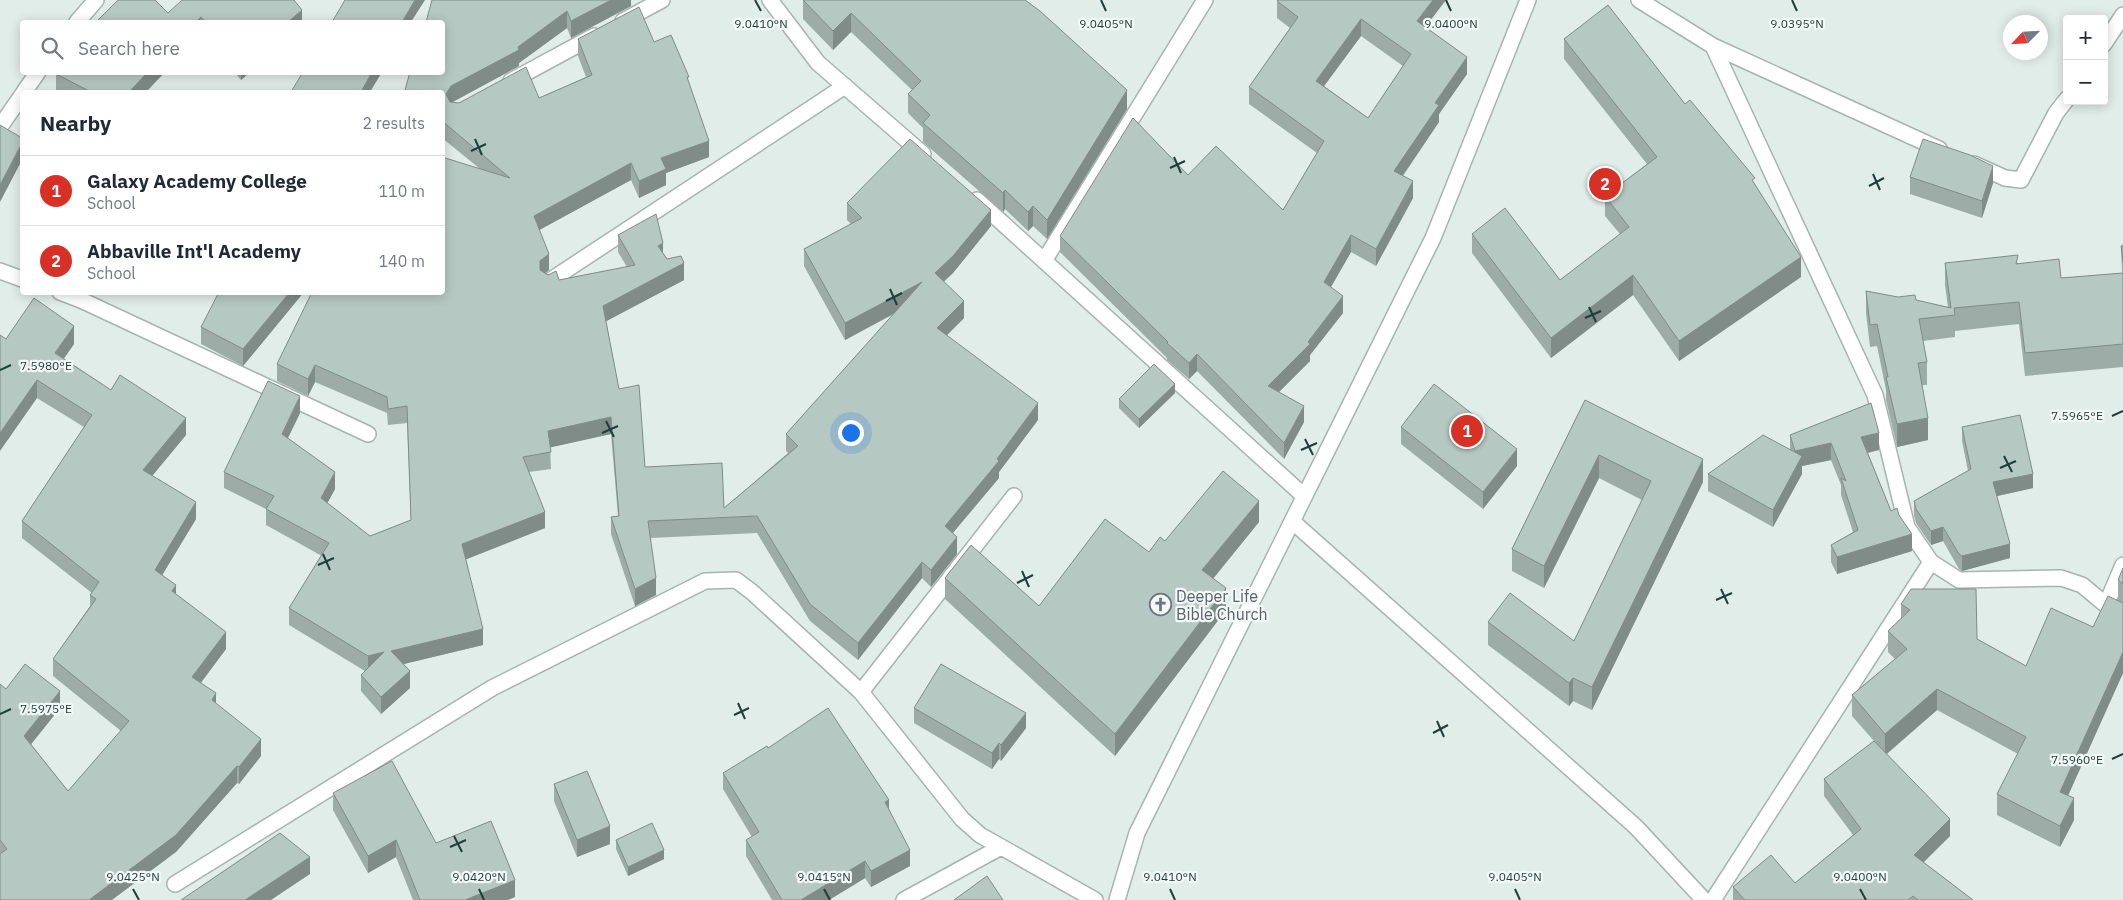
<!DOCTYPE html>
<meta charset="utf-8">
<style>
:root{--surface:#fff;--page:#f2f2f3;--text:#1f2937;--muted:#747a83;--line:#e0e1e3;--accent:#d93025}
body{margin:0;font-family:"IBM Plex Sans",sans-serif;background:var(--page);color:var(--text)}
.controls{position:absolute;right:15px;top:15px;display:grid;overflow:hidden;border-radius:5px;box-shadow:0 2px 12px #0003}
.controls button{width:45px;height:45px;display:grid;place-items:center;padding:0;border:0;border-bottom:1px solid var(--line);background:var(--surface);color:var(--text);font:25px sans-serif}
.compass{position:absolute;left:2003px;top:15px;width:45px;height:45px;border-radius:50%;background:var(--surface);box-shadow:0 2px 12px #0003;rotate:245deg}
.you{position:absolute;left:850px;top:432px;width:18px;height:18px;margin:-12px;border:4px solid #fff;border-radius:50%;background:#1a73e8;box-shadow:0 0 0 8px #1a73e833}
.badge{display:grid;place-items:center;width:32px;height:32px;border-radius:50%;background:var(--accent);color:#fff;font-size:16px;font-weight:700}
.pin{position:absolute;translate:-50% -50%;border:2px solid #fff;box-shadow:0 1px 5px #0006}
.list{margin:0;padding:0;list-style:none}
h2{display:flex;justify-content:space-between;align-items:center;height:65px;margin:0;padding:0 20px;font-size:21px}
h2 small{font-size:16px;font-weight:400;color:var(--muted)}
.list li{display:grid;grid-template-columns:32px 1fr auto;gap:15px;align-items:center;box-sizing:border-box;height:70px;padding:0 20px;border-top:1px solid var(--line)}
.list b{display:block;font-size:19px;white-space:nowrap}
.list p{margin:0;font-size:16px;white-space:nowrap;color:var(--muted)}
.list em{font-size:16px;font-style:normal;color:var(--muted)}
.icon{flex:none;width:28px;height:28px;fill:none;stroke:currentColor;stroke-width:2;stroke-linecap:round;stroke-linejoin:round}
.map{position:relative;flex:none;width:2123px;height:900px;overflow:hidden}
.search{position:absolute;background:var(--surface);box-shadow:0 2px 12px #0003;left:20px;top:20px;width:425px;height:55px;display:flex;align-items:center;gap:12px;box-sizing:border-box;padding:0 18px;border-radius:5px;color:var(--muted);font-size:19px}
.panel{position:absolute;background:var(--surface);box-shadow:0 2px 12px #0003;left:20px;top:90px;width:425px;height:205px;border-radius:5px}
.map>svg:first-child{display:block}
</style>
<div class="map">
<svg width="2123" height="900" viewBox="0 0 2123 900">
<rect width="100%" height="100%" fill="#e1ede9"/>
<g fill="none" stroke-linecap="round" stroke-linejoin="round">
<defs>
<path id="minor" d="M770 0 818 63 923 154
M1639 0 1713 46 1939 149
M623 21 662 0
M77 22 96 0
M2104 44 2123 15
M1713 46 1875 395 1907 527 1931 562 1959 580 2061 578 2082 585 2106 605 2123 615
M511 81 594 36
M24 92 38 72
M0 127 22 95
M1974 164 2005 178 2021 180 2056 113 2067 99
M977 200 1304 496
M1044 261 1205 0
M0 271 22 279
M548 282 845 86
M60 292 81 300 368 434
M1292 521 1636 827 1704 900
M2106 605 2123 565
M861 692 1014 496
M175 884 492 688 705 581 736 580 752 592 861 692 962 819 980 835 1095 900
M904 900 1001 847
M1117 900 1137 833 1433 238 1528 0
M1713 900 1931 562"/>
</defs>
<!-- minor casing -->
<use href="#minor" stroke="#a4b5b1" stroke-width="18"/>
<!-- minor -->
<use href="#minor" stroke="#fff" stroke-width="15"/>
</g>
<!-- wall -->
<path fill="#9daca7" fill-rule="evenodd" d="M631 0V6L571 38 567 28 519 63V66L452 102 459 103 539 98 586 77 578 56V39L654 42 689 84 709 157 666 173V185L639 198 631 180 539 230 549 270 545 273 559 280 627 267 618 252V235L663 253 667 259 684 280 606 321 619 389 645 467 724 508 788 453 786 451V434L894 314 845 340 804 266V249L851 224 847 220V203L991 226 953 273 944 281 964 318 947 335 1038 420 999 472V478L953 533 957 554 931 587 922 578 858 660 810 621 757 533 650 538 656 595 635 606 611 534V517L618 516 611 434 550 447 551 469 529 472 545 528 466 559 483 645 404 664 410 688 381 714 361 691V675L365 671 289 625V608L322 556 266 525V509L224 488V472L300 413 288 438 335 489 327 503 370 536 411 520 407 423 388 425 387 413 315 382 308 396 277 381V364L479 168 442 138V92H405V90L442 22Z
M803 0H1025L1127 109 1047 239 1033 226 1028 231 1005 209 1003 212 923 142V128L908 113V94L912 90 851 32 833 50 803 19Z
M1277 1 1425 27 1467 74 1439 114V122L1403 176 1413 198 1376 266 1351 252 1331 287 1343 313 1310 355V361L1279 392 1304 422 1284 459 1197 371 1189 379 1167 360V358L1060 252V236L1188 175 1283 210 1317 153 1249 104V87L1290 28 1277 18ZM1361 36 1403 66 1368 118 1324 86Z
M168 13 302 22H96Z
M1564 39 1685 104 1755 184 1801 277 1679 361 1633 295 1551 358 1472 253V234L1560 280 1620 234 1605 216V196L1647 164 1564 59Z
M57 72H165L146 92H56V74Z
M234 72H250L241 80Z
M1910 177 1993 183 1982 218 1910 194Z
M2123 245V367L2025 376 2019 324 1955 331V337L1923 341 1927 362V385H1922L1928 440 1897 447 1886 400V390L1877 346 1870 347 1866 313V291L1948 307 1945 285V263H2018L2061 278 2122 273 2121 246Z
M304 292 243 366 201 344V327Z
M6 339 74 344 64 359 111 390 186 435 152 476 196 519 162 575 176 594 226 649 201 683 216 703 261 756 239 784 237 783 176 852 0 900V684L6 689 60 708 31 744 68 791 121 731 53 676V659L90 606V595L92 593 22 538V521L84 427 37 398Z
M1175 393 1139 428 1119 408V399Z
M1585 400 1703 482 1592 710 1573 701 1569 706 1488 645V622L1574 641 1642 500 1599 478 1544 588 1512 571V549Z
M1401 427 1517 466 1483 509 1401 444Z
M1962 427 2033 488 1997 496 2010 558 1962 571 1959 569 1943 541 1931 545 1916 523 1914 515V501L1968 471 1962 441Z
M1790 435 1879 450 1868 453 1891 511 1912 551 1837 574 1831 562V545L1853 532 1841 495V485L1831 460 1802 466V474L1773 527 1708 491V474L1790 450Z
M1259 522 1213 579 1226 610 1115 756 945 599V578L1039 606 1149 552 1165 541Z
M2123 568V673L2068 796 2074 820 2060 847 1997 815V794L2018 754 1937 710 1887 754 1950 836 1923 862 1973 900H1733V887L1795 883 1853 835 1824 796V779L1874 741 1852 716V695L1895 659 1888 652V631L1901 618V604L1977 639 2026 666 2093 627 2118 601V580Z
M914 708 1026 728 1001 761 999 759 992 769 914 723Z
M768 748 889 810 910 866 871 887 865 878 829 900H772L746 856V840L752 837 723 789V773Z
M554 784 610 844 577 857 554 801Z
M333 793 436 843 515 897 507 900H413L396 857 368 873 333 810Z
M616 840 664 859 628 876 616 849Z"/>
<!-- shaded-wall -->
<path fill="#7f8c88" d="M415 0H425L411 22H402Z
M611 0H631V6L571 38V21Z
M1433 0H1446L1417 38V21Z
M302 10V22H288Z
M567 11V28L519 63V66L451 103 446 110V94L451 86 518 47Z
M851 13V32L833 50V31Z
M201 17V22H196Z
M1361 19V36L1316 97V81Z
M1467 57V74L1439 114V122L1394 188V171L1435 103Z
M148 72H165L146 92H129Z
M241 72H250L241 80Z
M372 72H382L370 92H361Z
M1127 90V109L1047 239V220Z
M709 141V157L666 173V185L639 198V181L661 158Z
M22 143V160L0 202V185Z
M631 163V180L534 233V216Z
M1993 166V183L1982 218V201Z
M1413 181V198L1376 266V249Z
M1005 190V209L1003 212V193Z
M1033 206V226L1028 231V212Z
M991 210V226L953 273 935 290V273Z
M1351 235V252L1324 299V282Z
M663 243V260L658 246Z
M549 254V270L540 277V261Z
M1801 257V277L1679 361V341Z
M684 263V280L603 323V306Z
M1633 275V295L1551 358V338Z
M922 282V298L845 340V323Z
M290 292H304L243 366V349Z
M1343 296V313L1310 355V361L1268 403V386L1308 342Z
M964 301V318L937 345V328Z
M74 326V344L55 370V353Z
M1197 354V371L1189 379V363Z
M315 365V382L308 396V379Z
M37 380V398L0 451V433Z
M1175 384V393L1139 428V419Z
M300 396V413L282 450V434Z
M1038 403V420L999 472V478L945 542V526L997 459Z
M1304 406V422L1284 459V443Z
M611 417V434L548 448V431Z
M186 418V435L143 487V470Z
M1928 418V440L1897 447V424Z
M1879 433V450L1861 454V437Z
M1831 443V460L1802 466V474L1773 527V510L1795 468V451Z
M1517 449V466L1483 509V492Z
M1599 455V478L1544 588V566Z
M1703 459V482L1592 710V687Z
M335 472V489L321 515V498Z
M2033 474V488L1993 497V482Z
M1259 501V522L1202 592V570Z
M196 502V519L155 587V570Z
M545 512V528L462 561V544Z
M1943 527V541L1931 545V531Z
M1912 534V551L1837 574V557Z
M957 537V554L931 587V570Z
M2010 544V558L1962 571V556Z
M922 562V578L858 660V643Z
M656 578V595L635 606V589Z
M176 585V602L172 591Z
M1226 588V610L1115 756V734Z
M483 629V645L391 667V651Z
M226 632V649L192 694V677Z
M384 652 368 673V656Z
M2123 652V673L2060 813V792Z
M410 671V688L381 714V697Z
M1573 678V701L1569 706V683Z
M1937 689V710L1885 755V734Z
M60 691V708L24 753V736Z
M216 693V711L212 700Z
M1026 713V728L1001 761V745Z
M261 739V756L239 784V767Z
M999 743V759L992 769V753Z
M237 766V783L176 852 112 900H89Z
M2074 798V820L2060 847V826Z
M889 800V816L885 802Z
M1950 819V836L1914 872V855Z
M610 826V844L577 857V840Z
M396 840V857L368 873V856Z
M664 850V859L628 876V867Z
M910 850V866L871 887V871Z
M310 857V874L271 900H245Z
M865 861V878L829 900H801Z
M515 880V897L507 900H465Z"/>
<!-- building -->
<path fill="#b6c8c2" stroke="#7f8c88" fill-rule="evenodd" d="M118 0H155L168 13 182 0H294L302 10 288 22H206L201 17 196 22H96Z
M345 0H415L402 22H332Z
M432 0H611L571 21 567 11 518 47 519 50 451 86 446 94 450 102 459 103 526 67 539 98 592 75 578 39 639 7 654 42 671 35 689 77H687L709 141 661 158 666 169 639 181 631 163 534 216 549 254 540 261V270L548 275 556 271 559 280 635 265 618 235 656 214 663 243 658 246 667 259 681 256 684 263 603 306 619 389 639 385 645 467 722 463 724 508 798 446 786 434 922 282 845 323 804 249 862 218 847 203 910 139 991 210 953 256 935 273 964 301 937 328 1038 403 997 459 999 461 945 526 957 537 931 570 922 562 858 643 810 604 757 516 648 521 656 578 635 589 611 517 619 516 611 417 548 431 551 452 523 457 545 512 462 544 483 629 391 651 410 671 381 697 361 675 384 652 368 656 289 608 329 543 266 509 274 496 224 472 268 381 300 396 282 434 335 472 321 498 370 536 411 520 407 406 388 409 387 397 315 365 308 379 277 364 312 292H442V157L510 178 442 121V92H409L405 90 410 72H442V22H426Z
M803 0H1025L1040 11 1127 90 1047 220 1033 206 1028 212 1005 190 1003 193 923 123 930 115 908 94 921 81 851 13 833 31Z
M1278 0H1433L1417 21 1467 57 1435 103 1439 105 1394 171 1413 181 1376 249 1351 235 1324 282 1343 296 1308 342 1310 344 1268 386 1304 406 1284 443 1197 354 1189 363 1167 343 1168 342 1060 236 1133 118 1188 175 1216 146 1283 210 1324 141 1249 87 1298 17 1277 1ZM1361 19 1411 54 1368 118 1316 81Z
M1608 5 1685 104 1690 100 1755 178 1752 180 1801 257 1679 341 1633 275 1551 338 1472 234 1505 208 1560 280 1629 227 1605 196 1657 157 1564 39Z
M57 72H148L129 92H91L56 74Z
M303 72H372L361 92H291Z
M0 125 22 138V143L0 185Z
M1923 139 1970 155 1993 166 1982 201 1910 177Z
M2123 245V262L2121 246Z
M2018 255 2016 264 2059 259 2061 278 2123 273V344L2025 353 2019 302 1954 308 1955 315 1919 319 1927 362 1918 363 1928 418 1897 424 1886 377H1888L1877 324 1870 325 1866 291 1898 297 1915 295 1916 300 1951 308 1945 263Z
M219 292H290L243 349 201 327Z
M34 298 74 326 55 353 111 390 120 375 186 418 143 470 196 502 155 570 176 585 172 591 226 632 192 677 216 693 212 700 261 739 239 767 237 766 176 835 89 900H0V854L7 849 0 840V684L6 689 25 664 60 691 24 736 68 791 129 721 53 659 96 599 90 595 99 582 22 521 92 415 37 380 0 433V335L6 339Z
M1154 364 1175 384 1139 419 1119 399Z
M1434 384 1517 449 1483 492 1401 427Z
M1585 400 1703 459 1592 687 1573 678 1569 683 1488 622 1510 593 1574 641 1651 481 1599 455 1544 566 1512 549Z
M1871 403 1879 433 1861 437 1891 511 1897 508 1899 515 1912 534 1837 557 1831 545 1858 530 1841 478 1846 481 1831 443 1795 451 1790 435Z
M2020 415 2033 474 1993 482 2010 544 1962 556 1959 554 1943 527 1931 531 1916 509 1914 501 1971 469 1962 427Z
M1763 435 1802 456 1773 510 1708 474Z
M1223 471 1259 501 1202 570 1226 588 1115 734 945 578 971 545 1039 606 1105 519 1149 552 1160 537 1165 541Z
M2123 568V584L2118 580Z
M1911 589H1976L1977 639 2026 666 2051 608 2093 627 2108 596 2123 603V652L2060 792 2074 798 2060 826 1997 794 2026 737 1937 689 1885 734 1852 695 1907 649 1888 631 1910 610 1901 604Z
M941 664 1026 713 1001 745 999 743 992 753 914 708Z
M828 708 889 800 885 802 910 850 871 871 865 861 801 900H782L746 840 759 832 723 773 767 746 768 748Z
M1874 741 1950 819 1914 855 1973 900H1918L1913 896 1908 900H1745L1733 887 1771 855 1795 883 1861 829 1824 779Z
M392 761 436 843 491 821 515 880 465 900H420L396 840 368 856 333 793Z
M587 771 610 826 577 840 554 784Z
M652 823 664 850 628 867 616 840Z
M280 833 310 857 245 900H181Z
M987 876 1003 900H954Z"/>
<!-- ticks -->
<path fill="none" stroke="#213e39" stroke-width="2" d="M755 0 761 11M1101 0 1106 11M1446 0 1451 11M1792 0 1797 11M475 139 482 155M471 151 486 144M1174 157 1181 173M1170 168 1185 161M1873 174 1880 190M1869 186 1884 178M890 289 897 305M886 301 902 293M1589 307 1596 322M1585 318 1601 311M0 370 11 365M2112 416 2123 411M606 421 614 437M602 433 618 426M1305 439 1313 455M1301 450 1317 443M2004 456 2012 472M2000 468 2016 461M323 554 330 570M318 565 334 558M1022 571 1029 587M1017 583 1033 575M1721 589 1728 604M1716 600 1732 593M738 703 745 719M0 714 11 709M734 715 749 708M1437 721 1444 737M1433 733 1448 725M2112 759 2123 754M454 836 462 852M450 847 466 840M133 889 139 900M479 889 484 900M824 889 830 900M1170 889 1175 900M1515 889 1520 900M1860 889 1866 900"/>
<!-- icons -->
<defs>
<symbol id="church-ring" viewBox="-11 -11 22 22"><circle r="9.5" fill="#f2f9f6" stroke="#6b7280" stroke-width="1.5"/><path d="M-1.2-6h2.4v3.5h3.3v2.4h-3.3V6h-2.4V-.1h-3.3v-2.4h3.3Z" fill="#6b7280"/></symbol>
</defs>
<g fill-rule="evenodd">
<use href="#church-ring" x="1148" y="592" width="25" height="25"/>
</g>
<g text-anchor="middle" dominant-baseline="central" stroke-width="4.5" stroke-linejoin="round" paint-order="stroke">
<!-- worship labels -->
<g font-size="16" fill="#5b616d" stroke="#f2f9f6" text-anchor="start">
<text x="1176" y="596">Deeper Life<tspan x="1176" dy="18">Bible Church</tspan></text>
</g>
</g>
<g font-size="12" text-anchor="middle" fill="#213e39" stroke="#f2f9f6" stroke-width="4.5" stroke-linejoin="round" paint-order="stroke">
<text x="761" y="28">9.0410°N</text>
<text x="1106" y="28">9.0405°N</text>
<text x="1451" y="28">9.0400°N</text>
<text x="1797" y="28">9.0395°N</text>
<text x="46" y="370">7.5980°E</text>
<text x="2077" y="420">7.5965°E</text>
<text x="46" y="713">7.5975°E</text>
<text x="2077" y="764">7.5960°E</text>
<text x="133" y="881">9.0425°N</text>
<text x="479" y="881">9.0420°N</text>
<text x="824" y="881">9.0415°N</text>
<text x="1170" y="881">9.0410°N</text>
<text x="1515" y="881">9.0405°N</text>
<text x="1860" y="881">9.0400°N</text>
</g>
</svg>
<div class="controls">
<button>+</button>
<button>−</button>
</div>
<svg class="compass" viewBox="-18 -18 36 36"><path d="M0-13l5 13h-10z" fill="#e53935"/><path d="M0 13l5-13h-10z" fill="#747a83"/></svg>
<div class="you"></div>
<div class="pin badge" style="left:1467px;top:431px">1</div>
<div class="pin badge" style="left:1605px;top:184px">2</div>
<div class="search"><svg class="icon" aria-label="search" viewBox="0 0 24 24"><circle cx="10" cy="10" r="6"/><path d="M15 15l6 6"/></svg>Search here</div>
<section class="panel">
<h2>Nearby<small>2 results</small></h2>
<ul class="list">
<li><span class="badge">1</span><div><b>Galaxy Academy College</b><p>School</p></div><em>110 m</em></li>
<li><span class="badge">2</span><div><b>Abbaville Int'l Academy</b><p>School</p></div><em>140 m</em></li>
</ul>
</section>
</div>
